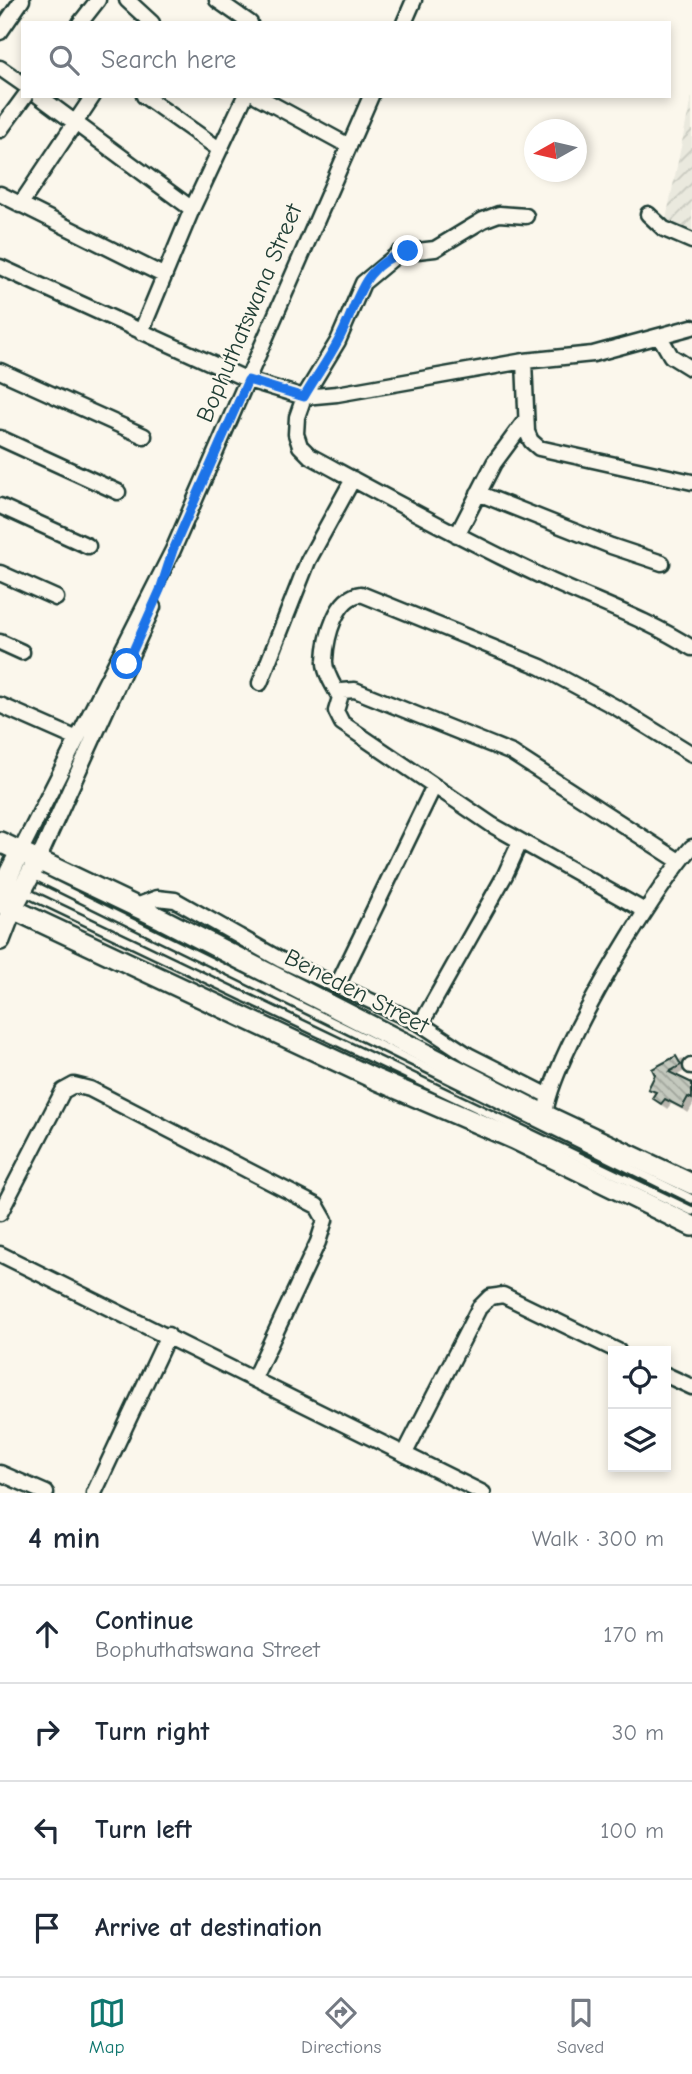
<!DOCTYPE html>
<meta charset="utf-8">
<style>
:root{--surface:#fff;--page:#f2f2f3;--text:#1f2937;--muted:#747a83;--line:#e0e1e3;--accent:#0f766e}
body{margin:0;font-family:"Comic Neue",sans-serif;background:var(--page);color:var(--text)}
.controls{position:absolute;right:21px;bottom:21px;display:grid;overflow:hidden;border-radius:0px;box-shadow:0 4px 10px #0003}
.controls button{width:63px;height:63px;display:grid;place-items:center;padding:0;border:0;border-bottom:2px solid var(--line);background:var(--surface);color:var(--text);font:35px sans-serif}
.compass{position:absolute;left:524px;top:119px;width:63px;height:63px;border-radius:50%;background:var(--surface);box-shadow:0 4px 10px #0003;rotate:262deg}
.stop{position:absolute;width:21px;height:21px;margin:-16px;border:5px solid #1a73e8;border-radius:50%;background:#fff}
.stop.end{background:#1a73e8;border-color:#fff;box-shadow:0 2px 7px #0008}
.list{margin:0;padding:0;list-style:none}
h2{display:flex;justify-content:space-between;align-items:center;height:91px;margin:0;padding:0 28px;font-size:30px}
h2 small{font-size:23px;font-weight:400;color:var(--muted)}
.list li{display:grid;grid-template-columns:46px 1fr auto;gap:21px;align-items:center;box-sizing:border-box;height:98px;padding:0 28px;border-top:2px solid var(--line)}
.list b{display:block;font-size:26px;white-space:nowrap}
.list p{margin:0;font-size:23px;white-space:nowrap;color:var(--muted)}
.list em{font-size:23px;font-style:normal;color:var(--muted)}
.icon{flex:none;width:38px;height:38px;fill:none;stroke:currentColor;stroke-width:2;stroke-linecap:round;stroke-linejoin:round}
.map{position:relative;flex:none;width:692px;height:1493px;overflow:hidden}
.search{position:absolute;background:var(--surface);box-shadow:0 4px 10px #0003;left:21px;right:21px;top:21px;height:77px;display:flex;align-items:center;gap:18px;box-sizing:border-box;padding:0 24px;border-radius:0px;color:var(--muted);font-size:26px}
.sheet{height:483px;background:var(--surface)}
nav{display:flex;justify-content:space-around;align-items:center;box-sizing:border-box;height:98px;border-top:2px solid var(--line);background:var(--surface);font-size:19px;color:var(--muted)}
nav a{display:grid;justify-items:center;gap:4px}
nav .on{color:var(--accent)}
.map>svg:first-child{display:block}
</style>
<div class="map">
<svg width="692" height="1493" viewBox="0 0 692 1493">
<defs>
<pattern id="industrial-furrows" width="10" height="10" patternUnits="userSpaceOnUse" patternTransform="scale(1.75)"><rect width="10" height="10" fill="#eae9de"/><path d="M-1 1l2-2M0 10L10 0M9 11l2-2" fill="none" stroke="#c8c9bf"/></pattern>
<pattern id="building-back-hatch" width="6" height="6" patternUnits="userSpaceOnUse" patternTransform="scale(1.75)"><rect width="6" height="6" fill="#c4c9be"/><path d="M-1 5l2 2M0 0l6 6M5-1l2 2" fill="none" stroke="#9fa49b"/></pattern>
<filter id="shadow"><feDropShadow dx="6" dy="3.5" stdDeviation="0" flood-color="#0004"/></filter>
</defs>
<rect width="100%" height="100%" fill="#fbf7ec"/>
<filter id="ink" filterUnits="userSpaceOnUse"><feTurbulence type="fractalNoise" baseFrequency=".0143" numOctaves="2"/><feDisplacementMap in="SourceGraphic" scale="14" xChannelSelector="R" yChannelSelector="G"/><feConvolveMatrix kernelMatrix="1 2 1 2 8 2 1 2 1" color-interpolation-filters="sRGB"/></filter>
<g filter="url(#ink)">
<!-- industrial -->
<path fill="url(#industrial-furrows)" d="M692 94V231L665 224Z"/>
<!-- building -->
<path fill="url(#building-back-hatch)" stroke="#1f3d34" stroke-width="2" filter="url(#shadow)" d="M676 1056 681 1065 669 1072 692 1083V1099L688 1097 682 1108 665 1099 661 1104 652 1098 656 1092 648 1089 655 1075 652 1069Z"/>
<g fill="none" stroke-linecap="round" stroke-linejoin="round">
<defs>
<path id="lane" d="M32 874 692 1199
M23 891 692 1211"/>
<path id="street" d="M127 0 152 23
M217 0 250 23
M80 23 98 0
M404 23 414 0
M0 32 22 0
M0 68 23 84
M39 96 192 209
M144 96 219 149
M257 96 349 146
M0 130 25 96
M0 194 163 275
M20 205 93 96
M648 214 664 229 692 241
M526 216 499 214 483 220 435 249 399 253 363 283 338 341 304 397 297 417 296 434 300 446 310 456C388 498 466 541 547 579 596 602 647 619 692 648
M0 267 248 380 304 397 337 394 524 361 593 354 692 327
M141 332 192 209 245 96
M660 337 671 356 692 369
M524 361 527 432 531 441 539 448 692 482
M0 371 144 436
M0 438 118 492
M478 493 611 546 662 563
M0 506 88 546
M457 535 494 463 525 421
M0 573 56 598
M0 642 22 652
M260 683 308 561 353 479
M339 696C334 686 324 672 325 660 326 637 336 597 361 594L541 667 619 709 692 754
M0 705 75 738
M20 852 173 550 371 96
M38 860 153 607
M136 906 157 898 175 900 281 960 421 1024 468 1055 547 1095
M645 911 492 825 342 723 336 711 342 691 355 690 512 753 679 861
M338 984 433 788
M421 1024 505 875 520 842
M691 1066H692
M545 1115C551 1058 652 892 692 847
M0 1213 63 1091 74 1085 90 1089 317 1206 325 1220 318 1242 254 1378
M0 1254 483 1493
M666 1375 692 1387
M405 1453 479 1308 490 1297 503 1295 618 1351
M0 1473 46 1493
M94 1493 168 1335"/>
<path id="secondary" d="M0 842 162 919 545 1115 692 1184
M0 892 20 852
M0 903 377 1080 514 1139 692 1226
M0 940 12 909 38 860"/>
</defs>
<!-- lane casing -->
<use href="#lane" stroke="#1f3d34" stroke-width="12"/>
<!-- street casing -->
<use href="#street" stroke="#1f3d34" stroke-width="19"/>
<!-- secondary casing -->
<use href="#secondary" stroke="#1f3d34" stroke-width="24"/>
<!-- lane -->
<use href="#lane" stroke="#fbf7ec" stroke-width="7"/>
<!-- street -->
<use href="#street" stroke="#fbf7ec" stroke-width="14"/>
<!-- secondary -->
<use href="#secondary" stroke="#fbf7ec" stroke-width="19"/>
</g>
</g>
<g fill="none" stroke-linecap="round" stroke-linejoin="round" filter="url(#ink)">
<!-- route -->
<path stroke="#1a73e8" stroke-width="9" d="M127 664 160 590 173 550 248 380 304 397C315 378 328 360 338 341 359 304 358 265 408 251"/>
</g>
<g text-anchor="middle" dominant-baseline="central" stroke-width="5" stroke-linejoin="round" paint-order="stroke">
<!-- street labels -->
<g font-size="24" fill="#1f3d34" stroke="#fbf7ec">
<text transform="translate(249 313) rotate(-67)">Bophuthatswana Street</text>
<text transform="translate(357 991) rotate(27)">Beneden Street</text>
</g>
</g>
</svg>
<div class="controls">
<button><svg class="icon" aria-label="locate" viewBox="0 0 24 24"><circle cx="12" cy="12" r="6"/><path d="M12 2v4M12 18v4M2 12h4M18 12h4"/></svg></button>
<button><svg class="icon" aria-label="layers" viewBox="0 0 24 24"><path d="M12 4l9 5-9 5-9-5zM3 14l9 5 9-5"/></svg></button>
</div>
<svg class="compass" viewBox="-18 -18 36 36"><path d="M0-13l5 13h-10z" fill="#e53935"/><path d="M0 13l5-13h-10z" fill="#747a83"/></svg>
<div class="stop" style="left:127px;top:664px"></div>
<div class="stop end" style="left:408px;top:251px"></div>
<div class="search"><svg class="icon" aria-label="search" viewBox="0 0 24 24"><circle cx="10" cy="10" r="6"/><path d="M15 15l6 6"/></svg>Search here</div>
</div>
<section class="sheet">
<h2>4 min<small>Walk · 300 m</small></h2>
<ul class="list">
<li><svg class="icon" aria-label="ahead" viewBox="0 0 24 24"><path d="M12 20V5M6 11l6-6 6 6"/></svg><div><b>Continue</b><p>Bophuthatswana Street</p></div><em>170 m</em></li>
<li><svg class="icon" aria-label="right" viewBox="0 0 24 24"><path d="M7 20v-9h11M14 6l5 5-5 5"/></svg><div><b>Turn right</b></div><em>30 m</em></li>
<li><svg class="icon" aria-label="left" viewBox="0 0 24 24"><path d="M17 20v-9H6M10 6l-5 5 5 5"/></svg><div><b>Turn left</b></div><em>100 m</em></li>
<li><svg class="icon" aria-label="arrive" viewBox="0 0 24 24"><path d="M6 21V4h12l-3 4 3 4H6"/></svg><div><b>Arrive at destination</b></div></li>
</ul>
</section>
<nav>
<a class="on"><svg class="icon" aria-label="map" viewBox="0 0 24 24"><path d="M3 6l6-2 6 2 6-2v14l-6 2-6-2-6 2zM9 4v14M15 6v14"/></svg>Map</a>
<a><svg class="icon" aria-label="directions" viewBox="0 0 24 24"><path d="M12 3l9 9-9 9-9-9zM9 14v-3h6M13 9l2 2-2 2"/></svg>Directions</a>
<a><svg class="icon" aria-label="saved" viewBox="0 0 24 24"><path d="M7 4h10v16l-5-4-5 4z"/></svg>Saved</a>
</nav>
